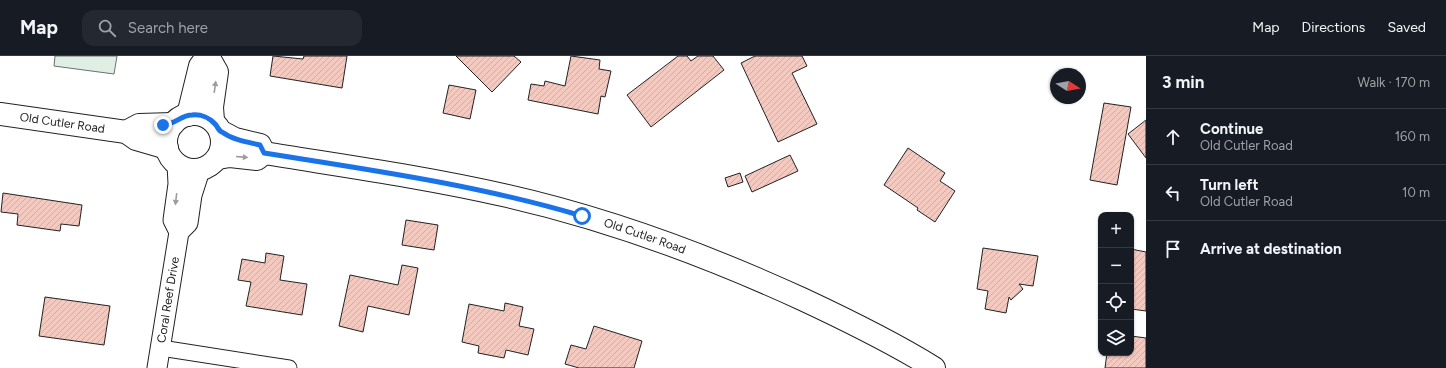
<!DOCTYPE html>
<meta charset="utf-8">
<style>
:root{--surface:#171b24;--page:#242831;--text:#f1f3f6;--muted:#9ea1a6;--line:#363941}
body{margin:0;font-family:Figtree,sans-serif;background:var(--page);color:var(--text)}
.controls{position:absolute;right:12px;bottom:12px;display:grid;overflow:hidden;border-radius:8px;box-shadow:0 1px 3px #0004}
.controls button{width:36px;height:36px;display:grid;place-items:center;padding:0;border:0;border-bottom:1px solid var(--line);background:var(--surface);color:var(--text);font:20px sans-serif}
.compass{position:absolute;left:1050px;top:12px;width:36px;height:36px;border-radius:50%;background:var(--surface);box-shadow:0 1px 3px #0004;rotate:101deg}
.stop{position:absolute;width:12px;height:12px;margin:-9px;border:3px solid #1a73e8;border-radius:50%;background:#fff}
.stop.end{background:#1a73e8;border-color:#fff;box-shadow:0 1px 4px #0008}
.list{margin:0;padding:0;list-style:none}
h2{display:flex;justify-content:space-between;align-items:center;height:52px;margin:0;padding:0 16px;font-size:17px}
h2 small{font-size:13px;font-weight:400;color:var(--muted)}
.list li{display:grid;grid-template-columns:26px 1fr auto;gap:12px;align-items:center;box-sizing:border-box;height:56px;padding:0 16px;border-top:1px solid var(--line)}
.list b{display:block;font-size:15px;white-space:nowrap}
.list p{margin:0;font-size:13px;white-space:nowrap;color:var(--muted)}
.list em{font-size:13px;font-style:normal;color:var(--muted)}
.icon{flex:none;width:22px;height:22px;fill:none;stroke:currentColor;stroke-width:2;stroke-linecap:round;stroke-linejoin:round}
.map{position:relative;flex:none;width:1146px;height:312px;overflow:hidden}
header{display:flex;align-items:center;gap:24px;box-sizing:border-box;height:56px;padding:0 20px;background:var(--surface);border-bottom:1px solid var(--line)}
header strong{font-size:19px}
nav{display:flex;gap:22px;margin-inline-start:auto;font-size:14px}
.search{width:280px;height:36px;background:var(--page);display:flex;align-items:center;gap:10px;box-sizing:border-box;padding:0 14px;border-radius:12px;color:var(--muted);font-size:15px}
main{display:flex}
aside{flex:1;background:var(--surface)}
.map>svg:first-child{display:block}
</style>
<header>
<strong>Map</strong>
<div class="search"><svg class="icon" aria-label="search" viewBox="0 0 24 24"><circle cx="10" cy="10" r="6"/><path d="M15 15l6 6"/></svg>Search here</div>
<nav><a>Map</a><a>Directions</a><a>Saved</a></nav>
</header>
<main>
<div class="map">
<svg width="1146" height="312" viewBox="0 0 1146 312">
<defs>
<pattern id="building-hatch" width="6" height="6" patternUnits="userSpaceOnUse"><rect width="6" height="6" fill="#f3c9c0"/><path d="M-1 1l2-2M0 6l6-6M5 7l2-2" fill="none" stroke="#d0aca5"/></pattern>
</defs>
<rect width="100%" height="100%" fill="#fff"/>
<!-- park -->
<path fill="#e0efe3" stroke="#6f6f6f" d="M55 0H117L114 18 54 10Z"/>
<!-- building -->
<path fill="url(#building-hatch)" stroke="#222" d="M273 0 303 3 304 0H347L342 32 270 20Z
M456 0H514L521 6 492 36Z
M571 0 600 4 599 13 611 15 605 41 601 40 598 58 528 44 531 28 544 30 545 25 565 30Z
M678 0H687L691 5 698 0H713L724 14 651 71 627 39Z
M755 0H802L807 10 792 17 817 68 778 86 741 7Z
M449 29 476 34 470 63 443 57Z
M1104 47 1131 51 1117 129 1090 124Z
M1146 64V102L1128 78Z
M908 92 945 117 940 125 955 135 935 166 917 154 918 152 884 129Z
M790 99 798 115 752 136 745 120Z
M740 117 743 126 728 131 725 122Z
M3 137 82 149 79 170 61 168 60 175 17 169 18 158 1 156Z
M406 164 438 169 434 194 402 189Z
M983 192 1038 200 1033 230 1019 228 1023 233 1011 244 1009 241 1006 257 985 253 988 235 977 233Z
M1131 193 1146 196V255L1131 253Z
M266 197 284 200 280 224 307 228 302 259 246 250 251 226 238 224 242 203 265 207Z
M402 209 418 212 409 259 368 250 363 276 339 270 350 219 398 229Z
M45 241 110 250 104 289 39 280Z
M505 247 523 251 519 270 534 273 528 299 506 294 504 302 478 297 479 290 462 286 469 248 504 255Z
M594 270 642 285 634 312H579L565 308 571 289 586 293Z
M1131 280 1146 282V312H1105L1107 297H1131Z"/>
<g fill="none" stroke-linecap="round" stroke-linejoin="round">
<defs>
<path id="minor" d="M161 292 289 312"/>
<g id="tertiary">
<path d="M177 108 178 128 173 164 179 176"/>
<path id="s1" d="M157 312 179 176 188 167 192 139 200 114"/>
</g>
<g id="secondary">
<path d="M208 0 217 16 212 51 213 65"/>
<path id="s2" d="M0 58 126 76 136 83 167 92"/>
<circle cx="194" cy="86" r="28"/>
<path d="M188 59 200 10 208 0"/>
<path d="M220 75 235 83 260 89 264 97"/>
<path d="M126 76 139 69 173 68"/>
<path id="s3" d="M218 102 230 100 257 103 264 97C344 110 424 121 503 139 606 162 706 199 802 243 847 264 892 286 934 312"/>
</g>
</defs>
<!-- minor casing -->
<use href="#minor" stroke="#222" stroke-width="17"/>
<!-- tertiary casing -->
<use href="#tertiary" stroke="#222" stroke-width="21"/>
<!-- secondary casing -->
<use href="#secondary" stroke="#222" stroke-width="24"/>
<!-- minor -->
<use href="#minor" stroke="#fff" stroke-width="15"/>
<!-- tertiary -->
<use href="#tertiary" stroke="#fff" stroke-width="19"/>
<!-- secondary -->
<use href="#secondary" stroke="#fff" stroke-width="22"/>
</g>
<!-- one-way arrows -->
<defs><path id="oneway-solid" d="M-6-.8H1V-3.2L6.5 0L1 3.2V.8H-6Z"/></defs>
<g fill="#9c9c9c">
<use href="#oneway-solid" transform="translate(215 31) rotate(-82)"/>
<use href="#oneway-solid" transform="translate(242 101) rotate(5)"/>
<use href="#oneway-solid" transform="translate(176 143) rotate(97)"/>
</g>
<g fill="none" stroke-linecap="round" stroke-linejoin="round">
<!-- route -->
<path stroke="#1a73e8" stroke-width="5" d="M163 69C176 68 181 59 192 59 201 58 210 62 216 69 218 72 219 75 222 76 233 84 247 86 260 89L264 97C371 114 478 129 582 160"/>
</g>
<g text-anchor="middle" dominant-baseline="central" stroke-width="3" stroke-linejoin="round" paint-order="stroke">
<!-- street labels -->
<g font-size="12" fill="#222" stroke="#fff">
<text stroke="none"><textPath href="#s2" startOffset="63">Old Cutler Road</textPath></text>
<text stroke="none"><textPath href="#s3" startOffset="439">Old Cutler Road</textPath></text>
<text stroke="none"><textPath href="#s1" startOffset="69">Coral Reef Drive</textPath></text>
</g>
</g>
</svg>
<div class="controls">
<button>+</button>
<button>−</button>
<button><svg class="icon" aria-label="locate" viewBox="0 0 24 24"><circle cx="12" cy="12" r="6"/><path d="M12 2v4M12 18v4M2 12h4M18 12h4"/></svg></button>
<button><svg class="icon" aria-label="layers" viewBox="0 0 24 24"><path d="M12 4l9 5-9 5-9-5zM3 14l9 5 9-5"/></svg></button>
</div>
<svg class="compass" viewBox="-18 -18 36 36"><path d="M0-13l5 13h-10z" fill="#e53935"/><path d="M0 13l5-13h-10z" fill="#9ea1a6"/></svg>
<div class="stop" style="left:582px;top:160px"></div>
<div class="stop end" style="left:163px;top:69px"></div>
</div>
<aside>
<h2>3 min<small>Walk · 170 m</small></h2>
<ul class="list">
<li><svg class="icon" aria-label="ahead" viewBox="0 0 24 24"><path d="M12 20V5M6 11l6-6 6 6"/></svg><div><b>Continue</b><p>Old Cutler Road</p></div><em>160 m</em></li>
<li><svg class="icon" aria-label="left" viewBox="0 0 24 24"><path d="M17 20v-9H6M10 6l-5 5 5 5"/></svg><div><b>Turn left</b><p>Old Cutler Road</p></div><em>10 m</em></li>
<li><svg class="icon" aria-label="arrive" viewBox="0 0 24 24"><path d="M6 21V4h12l-3 4 3 4H6"/></svg><div><b>Arrive at destination</b></div></li>
</ul>
</aside>
</main>
